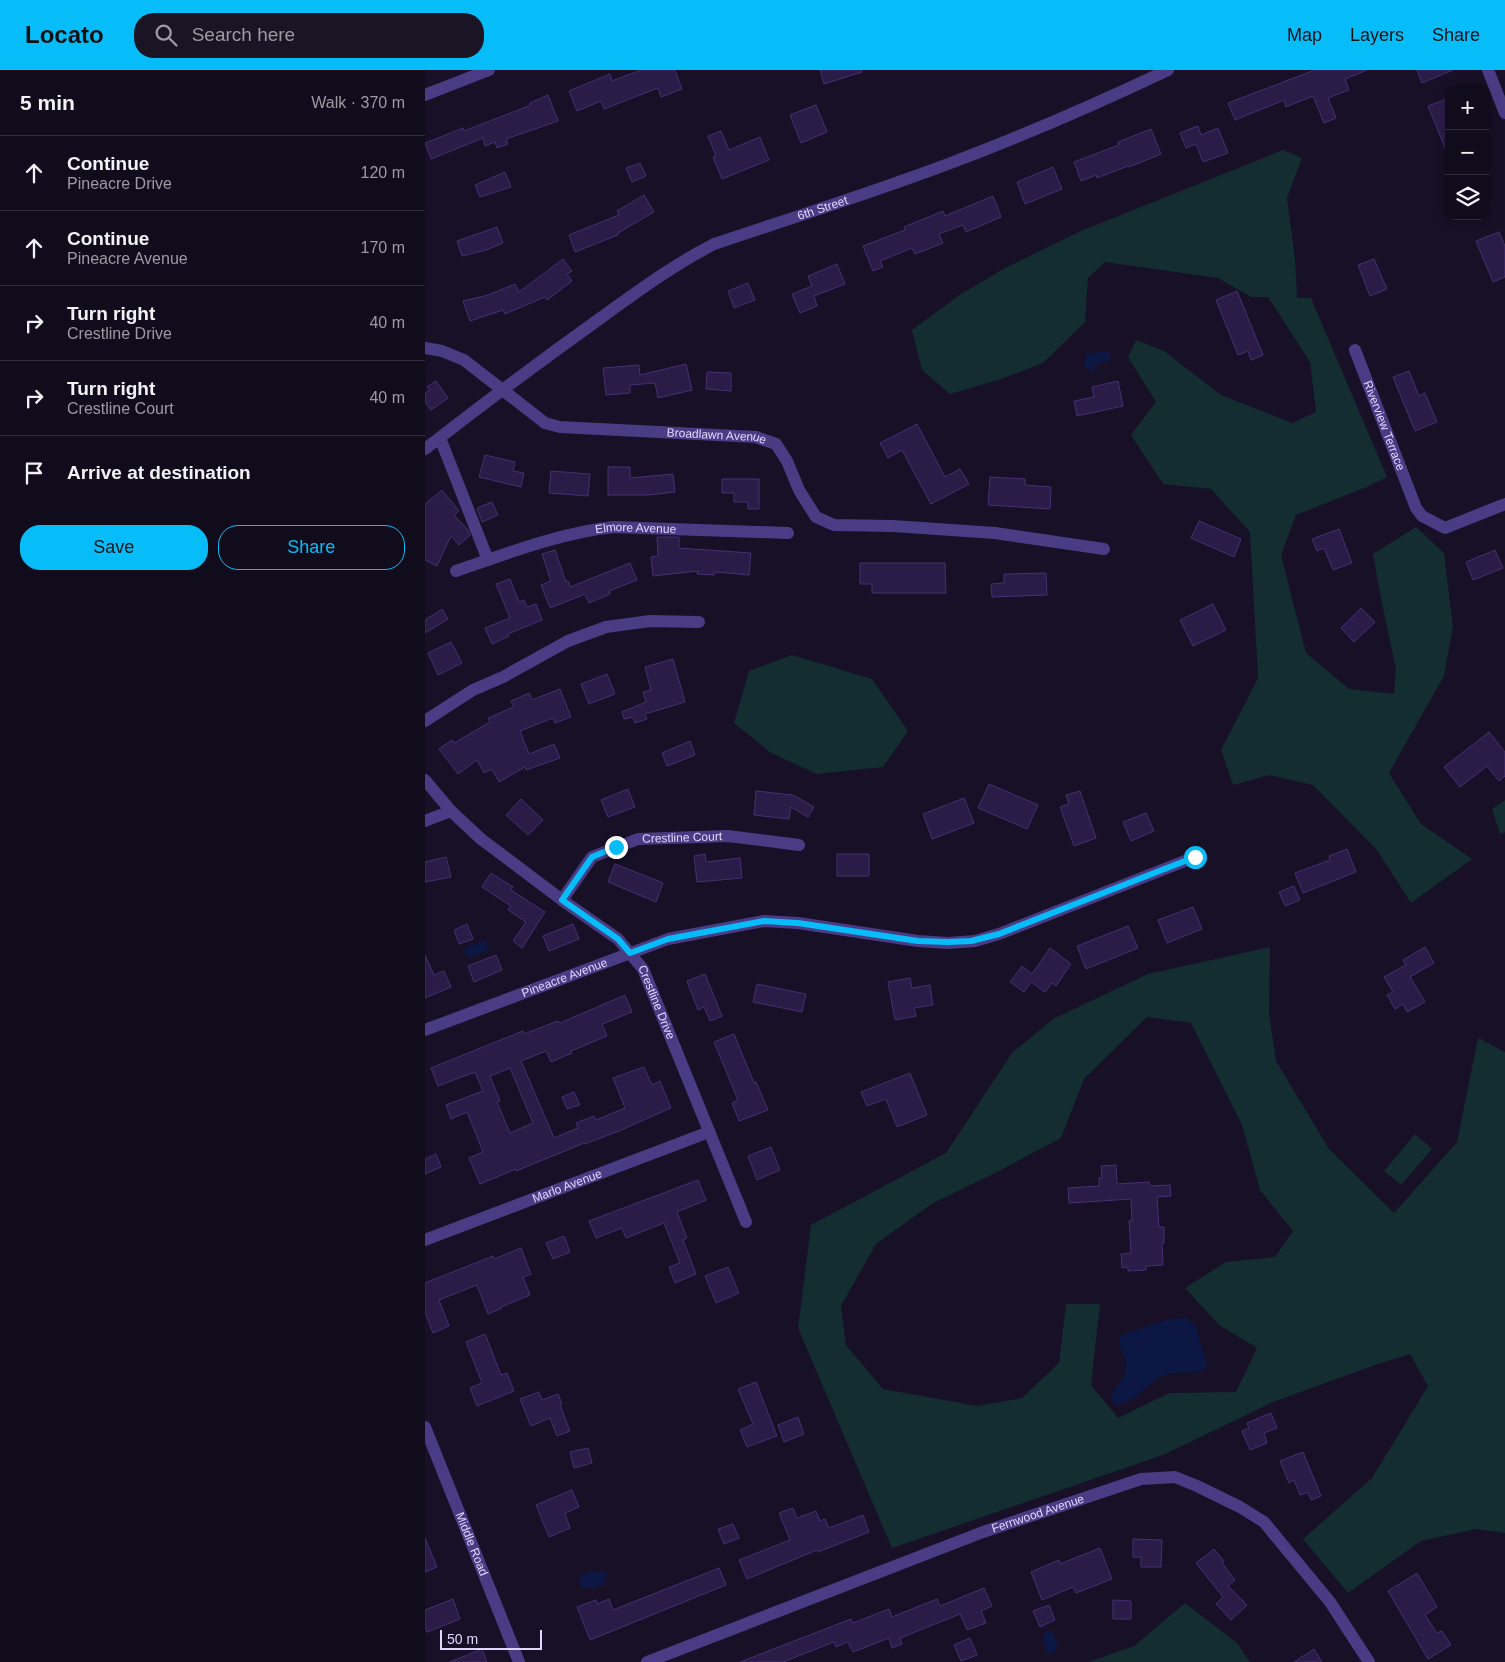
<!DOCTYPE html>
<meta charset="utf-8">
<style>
:root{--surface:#110c1c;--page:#1a1525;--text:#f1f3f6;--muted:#9c9ba3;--line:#302c3b;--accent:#07bdf9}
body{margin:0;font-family:Helvetica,sans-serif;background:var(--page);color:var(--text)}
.controls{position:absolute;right:15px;top:15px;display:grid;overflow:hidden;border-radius:10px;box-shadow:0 2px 12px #0003}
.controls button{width:45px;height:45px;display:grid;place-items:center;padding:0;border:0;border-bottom:1px solid var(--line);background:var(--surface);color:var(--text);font:25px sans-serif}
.scale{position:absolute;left:15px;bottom:12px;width:102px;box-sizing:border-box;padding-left:5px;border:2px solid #e1d6fe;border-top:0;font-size:14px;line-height:18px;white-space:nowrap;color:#e1d6fe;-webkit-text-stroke:4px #171026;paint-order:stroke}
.stop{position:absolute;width:15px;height:15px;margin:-11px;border:4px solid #07bdf9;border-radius:50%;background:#fff}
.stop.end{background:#07bdf9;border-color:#fff;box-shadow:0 1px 5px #0008}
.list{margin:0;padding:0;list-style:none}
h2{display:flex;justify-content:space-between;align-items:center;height:65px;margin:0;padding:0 20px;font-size:21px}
h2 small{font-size:16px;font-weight:400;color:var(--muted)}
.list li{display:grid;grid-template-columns:32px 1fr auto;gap:15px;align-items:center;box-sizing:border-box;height:75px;padding:0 20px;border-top:1px solid var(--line)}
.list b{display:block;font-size:19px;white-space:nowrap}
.list p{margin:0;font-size:16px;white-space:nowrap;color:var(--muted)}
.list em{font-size:16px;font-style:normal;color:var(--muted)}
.actions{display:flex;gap:10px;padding:15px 20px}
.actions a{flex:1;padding:11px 0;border:1px solid var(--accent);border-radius:20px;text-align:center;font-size:18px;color:var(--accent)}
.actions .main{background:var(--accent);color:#111}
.icon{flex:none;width:28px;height:28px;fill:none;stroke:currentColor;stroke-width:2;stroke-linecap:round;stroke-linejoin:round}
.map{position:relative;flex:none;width:1080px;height:1592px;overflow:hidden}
header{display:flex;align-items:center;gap:30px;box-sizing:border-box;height:70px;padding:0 25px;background:var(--accent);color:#111}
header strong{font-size:24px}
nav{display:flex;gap:28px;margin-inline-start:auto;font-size:18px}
.search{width:350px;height:45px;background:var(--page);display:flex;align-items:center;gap:12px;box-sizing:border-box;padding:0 18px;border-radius:20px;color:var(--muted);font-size:19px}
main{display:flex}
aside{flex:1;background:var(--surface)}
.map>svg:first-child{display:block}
</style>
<header>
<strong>Locato</strong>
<div class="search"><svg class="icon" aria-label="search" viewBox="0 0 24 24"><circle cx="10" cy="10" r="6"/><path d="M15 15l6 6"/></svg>Search here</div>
<nav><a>Map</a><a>Layers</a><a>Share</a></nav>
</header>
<main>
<aside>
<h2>5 min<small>Walk · 370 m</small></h2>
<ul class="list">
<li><svg class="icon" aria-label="ahead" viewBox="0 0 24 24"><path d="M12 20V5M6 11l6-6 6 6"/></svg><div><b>Continue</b><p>Pineacre Drive</p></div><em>120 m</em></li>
<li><svg class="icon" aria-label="ahead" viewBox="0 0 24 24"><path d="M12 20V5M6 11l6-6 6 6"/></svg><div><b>Continue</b><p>Pineacre Avenue</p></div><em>170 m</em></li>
<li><svg class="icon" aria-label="right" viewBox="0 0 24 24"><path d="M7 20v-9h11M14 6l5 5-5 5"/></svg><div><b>Turn right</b><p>Crestline Drive</p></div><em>40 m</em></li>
<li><svg class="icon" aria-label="right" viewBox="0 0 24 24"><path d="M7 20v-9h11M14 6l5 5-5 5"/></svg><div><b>Turn right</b><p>Crestline Court</p></div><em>40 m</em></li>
<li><svg class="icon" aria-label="arrive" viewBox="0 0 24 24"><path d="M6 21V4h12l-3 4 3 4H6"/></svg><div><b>Arrive at destination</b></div></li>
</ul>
<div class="actions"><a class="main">Save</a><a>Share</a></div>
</aside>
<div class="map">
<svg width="1080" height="1592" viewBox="0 0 1080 1592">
<rect width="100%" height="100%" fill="#171026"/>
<!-- green -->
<path fill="#132d30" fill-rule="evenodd" d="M858 80 877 88 862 128 870 189 872 228H886L962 407 942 417 871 445 856 485 881 583 924 619 969 624 971 599 957 534 948 484 991 457 1019 483 1028 557 1019 606 964 703 996 754 1047 789 986 833 952 780 888 715 844 705 808 715 796 680 833 608 825 462 786 419 738 414 706 365 731 332 703 287 711 270 739 281 796 325 867 353 891 342 885 292 843 227H826L793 208 680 192 663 208 660 252 618 293 573 310 525 324 497 300 487 260 533 226 580 198 656 161Z
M367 585 447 609 483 661 458 697 392 704 346 683 309 653 324 601Z
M1080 730V762L1075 764 1067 739Z
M845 877 844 944 851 991 904 1079 969 1143 1032 1072 1053 968 1080 982V1463L1051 1459 996 1471 923 1523 878 1469 947 1408 1003 1316 985 1284 953 1294 848 1332 738 1385 467 1478 373 1258 386 1155 521 1083 587 983 628 949 723 904ZM722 947 766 953 817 1055 835 1120 868 1161 850 1187 801 1192 760 1218 794 1255 832 1278 811 1322 744 1323 693 1348 666 1315 675 1234H641L634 1293 597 1328 552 1336 458 1319 421 1275 416 1236 451 1174 508 1133 568 1104 636 1068 659 1009Z
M990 1064 1007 1079 976 1115 959 1101Z
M760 1533 812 1573 825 1592H664L709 1576Z"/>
<!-- water -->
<path fill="#0c1843" d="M682 281 685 283V291L671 294 670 301H665V299L660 297 659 293 661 292 660 284Z
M61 870 64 880 43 888 39 878Z
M761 1248 770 1254 783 1297C771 1306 752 1299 737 1306 720 1315 709 1335 689 1335L686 1326 701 1303V1290L695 1277 694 1266 743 1249Z
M175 1501 180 1502 182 1505C180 1520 167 1518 157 1518 149 1503 164 1502 175 1501Z
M622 1561H626L629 1564 633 1578 629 1583H623L621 1580 617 1567Z"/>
<!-- building -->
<path fill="#2b1c47" stroke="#462f72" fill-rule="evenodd" d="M216 0H250L257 19 236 27 233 18 179 39 176 31 152 41 144 21 185 4 187 11Z
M395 0H436L437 2 399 14Z
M890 0H942L920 9 924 20 903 28 911 48 899 53 888 26 861 37 859 30 810 50 803 33Z
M992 0H1028L997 13Z
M123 25 133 51 81 69 83 74 72 78 70 72 60 76 58 68 6 89 0 73 38 58 39 61 106 35 105 33Z
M1024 28V85H1023L1003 36Z
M391 35 402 62 376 73 365 45Z
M773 56 776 65 793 58 803 83 778 92 771 74 761 78 755 63Z
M726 59 736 84 704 97 703 96 672 108 671 105 656 111 649 92 694 75 693 72Z
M296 61 304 80 335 67 344 90 297 109 288 87 291 86 283 66Z
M215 93 221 106 207 112 201 98Z
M628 97 637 119 600 134 592 112Z
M80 102 86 117 55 127 50 115Z
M219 125 229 142 193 163V165L150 182 144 165 194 145 192 141Z
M568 126 576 147 541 162 538 155 514 164 518 173 490 184 487 178 455 191 458 197 448 201 438 176 480 160 479 157 518 141 520 146Z
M72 157 78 173 61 180 37 186 32 171Z
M1074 162 1080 176V207L1068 212 1051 171Z
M138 189 147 201 142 204 147 211 122 230 120 227 80 244 78 240 45 251 38 231 63 225 90 214 94 222Z
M949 189 962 219 945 226 933 195Z
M412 194 420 214 389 226 392 236 375 243 367 224 387 216 383 206Z
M323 213 330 230 309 238 303 221Z
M812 221 838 285 826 290 823 281 813 285 791 230Z
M261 294 267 320 233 328 230 313 205 315V323L181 325 178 298 214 295 215 305Z
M984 301 994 326 1000 323 1012 352 990 361 968 307Z
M282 302 306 303V321L281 319Z
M11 311 23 328 6 340 0 332V323L5 320 2 317Z
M693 311 698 336 652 346 649 331 669 327 667 317Z
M492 354 520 407 535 399 544 414 506 434 477 380 463 388 455 373Z
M60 385 90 392 88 401 99 403 96 417 54 407Z
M183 397H205V408L248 404 250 422 223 425H183Z
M126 401 165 404 163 426 124 423Z
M565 407 600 409V415L626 417 625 439 563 435Z
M297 409H334V439H323V432H309V423H297Z
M17 420 34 441 29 445 43 460 45 465 34 475 26 466 12 496 0 490V434Z
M67 432 73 445 57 452 52 438Z
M774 451 816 469 809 487 766 468Z
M914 459 927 493 908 500 899 478 892 481 887 469Z
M232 467H254V478L326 483 324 505 290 502 289 505 272 504 273 501 228 506 226 487 233 486Z
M130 480 141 512 143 511 145 517 205 493 212 510 184 521 185 524 164 533 160 524 125 538 116 515 126 511 117 484Z
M1070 480 1078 498 1048 510 1041 492Z
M435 493H520L521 523H447V514H435Z
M621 503 622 525 567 527 566 514 579 513V504Z
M85 509 94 532 99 530 102 537 111 534 117 550 83 564 84 566 67 574 60 558 85 548 71 514Z
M788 534 801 560 768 576 755 550Z
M936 538 950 552 929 572 916 558Z
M17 539 23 549 0 563V550Z
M26 572 37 593 13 605 3 583Z
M248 589 260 632 220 644 222 649 210 653 208 647 199 649 197 642 221 632 218 622 226 620 220 597Z
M182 604 190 624 164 634 156 614Z
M135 619 146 647 130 653 128 648 95 661 104 684 129 674 135 688 101 700 100 697 74 712 67 699 59 703 52 690 33 704 14 679 27 670 29 673 65 652 63 648 89 637 86 631 104 623 107 630Z
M1064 662 1080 682V706L1074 711 1062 696 1035 717 1019 697Z
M265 671 270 685 242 696 237 683Z
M564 714 613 735 602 759 553 738Z
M203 719 210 737 183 747 176 730Z
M331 721 368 725 389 737 383 747 366 737 364 749 329 745Z
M655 721 671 768 649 776 635 737 644 734 641 725Z
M539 728 549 753 507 769 498 744Z
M96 729 118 750 103 765 81 745Z
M721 743 729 761 706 771 698 752Z
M922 779 931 802 878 823 870 803 905 790 904 786Z
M280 784 281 792 315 788 317 808 272 812 269 786Z
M412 784H444V806H412Z
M21 787 26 807 0 812V792Z
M190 794 238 813 231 832 183 812Z
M66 803 88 817 86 820 120 842 97 878 88 871 101 852 83 840 86 836 57 817Z
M869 816 875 830 860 836 854 822Z
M768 837 777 859 742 873 733 850Z
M42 854 48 869 34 874 29 860Z
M148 854 154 869 124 881 118 866Z
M703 856 713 878 661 899 652 876Z
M1000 877 1009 893 985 907 1000 932 982 942 978 934 970 939 962 925 968 922 959 907 981 895 978 890Z
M625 878 646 894 631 916 627 913 620 922 606 912 599 922 585 912 597 896 607 904Z
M0 885 9 905 19 901 26 917 0 928Z
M71 885 77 900 49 912 43 896Z
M280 904 297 946 285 951 279 937 273 940 262 911Z
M485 908 487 918 505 915 508 935 489 938 491 946 470 950 463 912Z
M332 914 381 924 377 942 328 932Z
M200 925 207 942 177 954 182 966 146 981 147 983 126 992 121 981 96 991 129 1068 153 1058 151 1053 169 1046 171 1050 200 1038 188 1008 219 997 227 1015 235 1011 246 1038 194 1061 160 1074 159 1073 91 1101V1099L55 1114 44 1088 58 1082 42 1042 26 1049 21 1035 58 1021 50 1002 13 1016 6 998 98 961 99 964 133 951 135 953ZM85 998 108 1053 85 1063 72 1032 75 1031 65 1006Z
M309 964 329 1013 331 1012 343 1040 314 1051 307 1033 313 1030 289 972Z
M485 1003 502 1045 472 1057 461 1029 442 1036 436 1022Z
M149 1022 155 1035 142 1039 137 1027Z
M346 1077 355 1100 332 1110 323 1086Z
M11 1084 16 1097 0 1104V1089Z
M691 1095 692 1114 724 1112 725 1116 745 1115 746 1126 732 1127 734 1157H739V1173H737L738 1195 721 1196V1200L703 1201V1197L697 1198 696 1184 706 1183 704 1151H707L706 1129 644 1133 643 1118 674 1116V1108H677L676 1096Z
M273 1110 281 1130 252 1142 262 1168 258 1170 271 1204 250 1213 244 1197 255 1193 239 1153 201 1168 197 1158 171 1168 164 1151Z
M139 1166 145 1182 128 1189 121 1173Z
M96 1178 106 1204 98 1207 105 1225 76 1237 77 1238 63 1244 52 1215 14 1230 24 1256 8 1263 0 1242V1213L68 1186 69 1189Z
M303 1197 314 1223 291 1233 280 1206Z
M60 1264 76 1305 82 1303 89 1321 52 1336 45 1318 57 1313 41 1272Z
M331 1312 352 1366 322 1377 315 1360 328 1354 313 1319Z
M114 1322 117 1330 133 1324 137 1334 135 1335 145 1361 132 1366 125 1348 106 1356 95 1329Z
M846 1343 852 1358 839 1363 842 1373 825 1380 817 1361 824 1358 822 1353Z
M373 1347 379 1364 359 1372 353 1355Z
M163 1378 167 1393 149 1398 145 1382Z
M878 1382 896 1426 886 1430 883 1422 875 1425 869 1410 864 1413 855 1391Z
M147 1420 154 1437 140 1443 145 1458 124 1467 111 1435Z
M368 1438 372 1448 391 1441 395 1451 400 1449 404 1458 438 1445 444 1462 393 1482 392 1480 322 1509 314 1490 365 1470 354 1443Z
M308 1454 314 1468 299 1474 293 1459Z
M0 1468 12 1497 0 1502Z
M708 1469 737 1470 736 1497H716V1487H708Z
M675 1478 687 1509 651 1523 648 1517 617 1530 606 1502 634 1490 635 1494Z
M789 1479 799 1491 797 1493 810 1510 803 1516 822 1535 806 1550 791 1534 798 1527 771 1493Z
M294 1498 301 1515 165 1570 152 1537 171 1530 172 1534 184 1529 188 1540Z
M992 1503 1012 1537 1000 1545 1012 1563 1017 1561 1026 1575 1003 1589 963 1521Z
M559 1518 567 1536 556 1541 561 1553 542 1560 535 1544 475 1568 477 1574 467 1578 464 1568 428 1582 423 1572 411 1577 409 1572 358 1592H315L426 1549 428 1553 464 1539 467 1547 512 1529 515 1536Z
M28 1529 35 1549 2 1562 0 1556V1540Z
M688 1530 706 1531V1549H688Z
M624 1535 630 1550 615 1557 608 1541Z
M545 1568 552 1585 536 1591 529 1575Z
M57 1579 62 1592H25Z
M889 1579 897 1592H869Z"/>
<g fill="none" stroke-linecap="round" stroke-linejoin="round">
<!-- minor -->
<g stroke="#4a3c84" stroke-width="12">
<path d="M1063 0 1080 43"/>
<path d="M0 25 64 0"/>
<path id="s1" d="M0 278 17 281 39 290 120 353 135 357 331 367 351 374 362 391 374 420 391 447 409 455 468 456 570 463 679 479"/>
<path id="s2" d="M930 280 991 438 997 446 1020 458 1080 434"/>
<path d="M15 368 63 490"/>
<path id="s3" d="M0 379C58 334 117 290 177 247 213 221 250 194 289 174 367 148 446 123 523 94 598 66 671 34 743 0"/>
<path id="s4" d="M31 501C80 484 138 462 189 457L363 463"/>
<path d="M0 651 48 620 78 607 143 571 181 557 225 551 274 552"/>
<path id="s5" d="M0 710 26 741 56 769 137 830 193 869 218 899 321 1152"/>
<path d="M0 751 26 741"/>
<path id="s6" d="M137 830 167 787 213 769 303 766 374 775"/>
<path id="s7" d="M0 960 243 869 339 851 373 853 493 871 523 873 550 871 574 864 770 787"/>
<path id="s8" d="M0 1170 284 1062"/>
<path id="s9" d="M0 1357 94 1592"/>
<path id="s10" d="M222 1592 558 1462 716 1409 750 1407 772 1416 815 1437 839 1452 905 1532 944 1592"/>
</g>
</g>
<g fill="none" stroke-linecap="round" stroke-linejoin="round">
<!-- route -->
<path stroke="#07bdf9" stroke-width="6" d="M191 777 167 787 137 830 193 869 205 883 243 869 339 851 373 853 493 871 523 872 546 871 574 864 770 787"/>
</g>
<g text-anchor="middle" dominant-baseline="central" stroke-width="4" stroke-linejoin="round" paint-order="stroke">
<!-- street labels -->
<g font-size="12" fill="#e1d6fe" stroke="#171026">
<text stroke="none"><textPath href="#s3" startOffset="469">6th Street</textPath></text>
<text stroke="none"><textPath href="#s2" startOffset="81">Riverview Terrace</textPath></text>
<text stroke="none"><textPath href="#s1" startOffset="316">Broadlawn Avenue</textPath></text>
<text stroke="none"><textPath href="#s4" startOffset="186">Elmore Avenue</textPath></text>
<text stroke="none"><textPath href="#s6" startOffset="146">Crestline Court</textPath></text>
<text stroke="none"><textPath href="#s7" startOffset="149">Pineacre Avenue</textPath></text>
<text stroke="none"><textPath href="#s5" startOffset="326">Crestline Drive</textPath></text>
<text stroke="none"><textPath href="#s8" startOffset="152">Marlo Avenue</textPath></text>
<text stroke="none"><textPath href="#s10" startOffset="418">Fernwood Avenue</textPath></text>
<text stroke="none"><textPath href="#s9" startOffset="126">Middle Road</textPath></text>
</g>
</g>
</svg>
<div class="controls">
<button>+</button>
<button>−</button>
<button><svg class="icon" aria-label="layers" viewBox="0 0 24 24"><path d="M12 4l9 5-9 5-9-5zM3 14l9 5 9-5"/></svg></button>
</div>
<div class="scale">50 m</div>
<div class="stop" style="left:770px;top:787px"></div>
<div class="stop end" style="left:191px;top:777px"></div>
</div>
</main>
